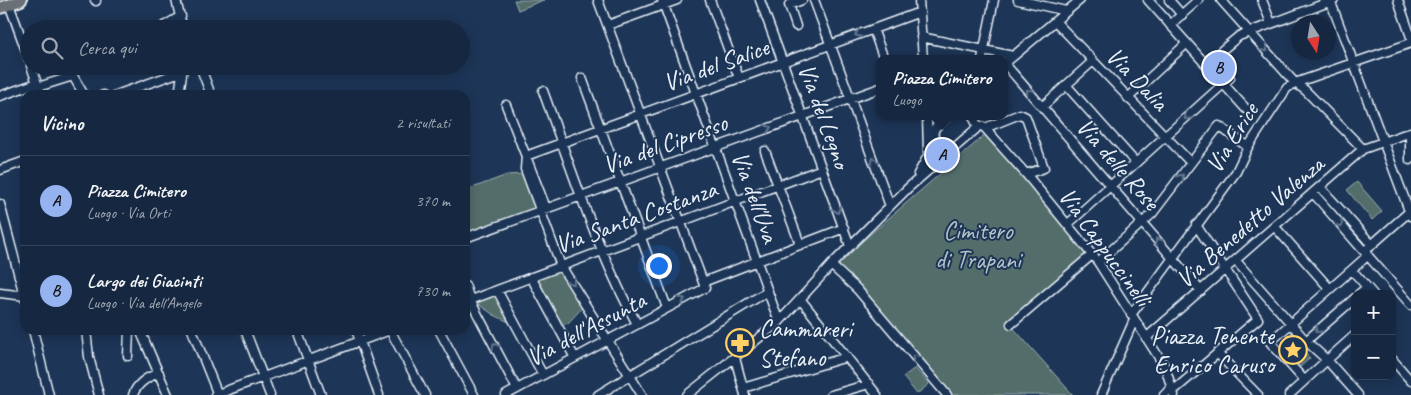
<!DOCTYPE html>
<html lang="it">
<meta charset="utf-8">
<style>
:root{--surface:#162841;--page:#23344c;--text:#f1f3f6;--muted:#9ea6b1;--line:#35445a;--accent:#95b2f1}
body{margin:0;font-family:Caveat,sans-serif;background:var(--page);color:var(--text)}
.controls{position:absolute;right:15px;bottom:15px;display:grid;overflow:hidden;border-radius:10px;box-shadow:0 2px 12px #0003}
.controls button{width:45px;height:45px;display:grid;place-items:center;padding:0;border:0;border-bottom:1px solid var(--line);background:var(--surface);color:var(--text);font:25px sans-serif}
.compass{position:absolute;left:1291px;top:15px;width:45px;height:45px;border-radius:50%;background:var(--surface);box-shadow:0 2px 12px #0003;rotate:168deg}
.you{position:absolute;left:658px;top:265px;width:18px;height:18px;margin:-12px;border:4px solid #fff;border-radius:50%;background:#1a73e8;box-shadow:0 0 0 8px #1a73e833}
.badge{display:grid;place-items:center;width:32px;height:32px;border-radius:50%;background:var(--accent);color:#111;font-size:16px;font-weight:700}
.pin{position:absolute;translate:-50% -50%;border:2px solid #fff;box-shadow:0 1px 5px #0006}
.popup{position:absolute;left:876px;top:55px;width:132px;height:65px;box-sizing:border-box;display:grid;place-content:center;border-radius:10px;background:var(--surface);filter:drop-shadow(0 1px 4px #0005);font-size:16px;white-space:nowrap;color:var(--muted)}
.popup b{font-size:19px;color:var(--text)}
.popup::after{content:'';position:absolute;left:50%;top:100%;margin-left:-10px;border:10px solid transparent;border-top-color:var(--surface)}
.list{margin:0;padding:0;list-style:none}
h2{display:flex;justify-content:space-between;align-items:center;height:65px;margin:0;padding:0 20px;font-size:21px}
h2 small{font-size:16px;font-weight:400;color:var(--muted)}
.list li{display:grid;grid-template-columns:32px 1fr auto;gap:15px;align-items:center;box-sizing:border-box;height:90px;padding:0 20px;border-top:1px solid var(--line)}
.list b{display:block;font-size:19px;white-space:nowrap}
.list p{margin:0;font-size:16px;white-space:nowrap;color:var(--muted)}
.list em{font-size:16px;font-style:normal;color:var(--muted)}
.icon{flex:none;width:28px;height:28px;fill:none;stroke:currentColor;stroke-width:2;stroke-linecap:round;stroke-linejoin:round}
.map{position:relative;flex:none;width:1411px;height:395px;overflow:hidden}
.search{position:absolute;background:var(--surface);box-shadow:0 2px 12px #0003;left:20px;top:20px;width:450px;height:55px;display:flex;align-items:center;gap:12px;box-sizing:border-box;padding:0 18px;border-radius:28px;color:var(--muted);font-size:19px}
.panel{position:absolute;background:var(--surface);box-shadow:0 2px 12px #0003;left:20px;top:90px;width:450px;height:245px;border-radius:15px}
.map>svg:first-child{display:block}
</style>
<div class="map">
<svg width="1411" height="395" viewBox="0 0 1411 395">
<rect width="100%" height="100%" fill="#1d3557"/>
<filter id="ink" filterUnits="userSpaceOnUse"><feTurbulence type="fractalNoise" baseFrequency=".02" numOctaves="2"/><feDisplacementMap in="SourceGraphic" scale="10" xChannelSelector="R" yChannelSelector="G"/><feConvolveMatrix kernelMatrix="1 2 1 2 8 2 1 2 1" color-interpolation-filters="sRGB"/></filter>
<g filter="url(#ink)">
<!-- green -->
<path fill="#536d6a" stroke="#9eafb1" d="M514 0H544L518 10Z
M987 133 1090 254 1009 323 1073 395H950L837 263Z
M524 174 536 208 465 234V187L467 190 507 175Z
M1357 182 1382 211 1372 220 1347 190Z
M559 270 582 308 568 323 560 326 536 280Z
M495 295 511 323 494 315 475 302Z
M1293 339 1310 358 1299 368 1282 349Z
M915 368 929 384 917 394 903 377Z"/>
<g fill="none" stroke-linecap="round" stroke-linejoin="round">
<defs>
<path id="minor" d="M95 0 96 1
M176 0 183 29
M598 0 703 282
M662 0 779 322
M710 0 739 78
M760 0 850 246
M814 0 890 206
M919 0 923 59
M1018 0 1066 11
M1148 0 1246 109
M1169 0 1182 15
M1221 0 1295 83 1305 90 1363 149
M1262 0 1271 23
M1330 0 1411 216
M1398 0 1411 37
M9 4 29 59
M1055 21 1191 163
M608 25 677 0
M1170 25 1198 0
M796 26 789 5 802 0
M159 29 181 16
M873 29 884 59
M921 37 1013 56
M982 59 994 0
M1209 61 1239 36 1334 0
M1004 64 1080 0
M1005 64 1201 291
M31 66 41 95
M200 66 211 95
M582 78 667 308
M1066 85 1136 163
M38 87 73 76 84 95
M543 91C572 170 597 251 637 324
M103 95H104
M116 95 183 71
M179 95 183 67
M0 96 37 83
M1128 98 1187 43
M506 105 546 208
M1042 107 1093 61
M927 116 928 152
M948 116 935 128 933 135 940 146 950 150
M981 126 985 128 1020 114 1026 117 1044 168 1026 174
M985 128 1026 174 1098 262 1165 367 1174 395
M765 151 800 244
M526 156 920 12
M526 156 525 169 561 266 642 395
M1410 160V132
M0 170 25 161
M918 174 928 156 934 138
M1320 187 1372 245
M1313 193 1411 305
M0 204 25 299
M1068 224 1230 78 1212 58
M1275 227 1330 289
M465 238 880 88
M1236 261 1306 341
M1098 262 1152 214 1219 126 1248 147
M831 265 857 289 947 395
M1352 270 1373 294
M531 277 575 358
M465 285 470 300 517 389
M497 290 543 375
M0 293 25 296
M1359 294 1367 287
M1355 298 1306 341 1327 360 1355 335
M801 300 877 395
M465 302 822 169
M1131 315 1236 172 1248 147 1287 88 1295 83 1411 43
M1011 324 1093 254
M33 330 49 395
M86 330 89 357 99 395
M140 330 168 395
M192 330 218 395
M245 330 270 395
M297 330 321 395
M356 330 379 395
M390 330 425 395
M439 330 474 395
M1146 338 1363 149 1411 132
M1217 353 1258 395
M128 356 129 330
M735 358 745 395
M1392 359 1411 381
M1304 380 1270 342 1365 258 1367 249 1409 212
M743 388 847 357
M1173 391 1258 319 1196 225
M133 395C137 383 147 377 159 373
M215 395 390 330
M506 395 705 288 703 282 844 228
M598 395 768 291
M687 395 779 322 835 261 908 188 976 129 977 125 973 116
M831 395 869 384
M1101 395 1134 320
M1164 395 1172 387
M1289 395 1327 360 1358 395"/>
<path id="major" d="M0 8 21 0"/>
</defs>
<!-- minor casing -->
<use href="#minor" stroke="#e8f1f8" stroke-width="11"/>
<!-- major casing -->
<use href="#major" stroke="#e8f1f8" stroke-width="14"/>
<!-- minor -->
<use href="#minor" stroke="#1d3557" stroke-width="8"/>
<!-- major -->
<use href="#major" stroke="#6b6f75" stroke-width="10"/>
</g>
<!-- one-way arrows -->
<defs><path id="oneway-chevron" d="M-2-3.5L2.5 0L-2 3.5" fill="none" stroke-width="1.6" stroke-linecap="round" stroke-linejoin="round" transform="scale(1.25)"/></defs>
<g stroke="#64778f">
<use href="#oneway-chevron" transform="translate(858 34) rotate(160)"/>
<use href="#oneway-chevron" transform="translate(1265 49) rotate(48)"/>
<use href="#oneway-chevron" transform="translate(1029 92) rotate(-131)"/>
<use href="#oneway-chevron" transform="translate(1187 117) rotate(138)"/>
<use href="#oneway-chevron" transform="translate(768 128) rotate(-20)"/>
<use href="#oneway-chevron" transform="translate(874 161) rotate(-110)"/>
<use href="#oneway-chevron" transform="translate(1181 177) rotate(-52)"/>
<use href="#oneway-chevron" transform="translate(837 210) rotate(70)"/>
<use href="#oneway-chevron" transform="translate(1340 224) rotate(49)"/>
<use href="#oneway-chevron" transform="translate(1158 241) rotate(-131)"/>
<use href="#oneway-chevron" transform="translate(572 282) rotate(58)"/>
<use href="#oneway-chevron" transform="translate(682 300) rotate(-28)"/>
<use href="#oneway-chevron" transform="translate(1318 330) rotate(138)"/>
<use href="#oneway-chevron" transform="translate(495 346) rotate(-118)"/>
<use href="#oneway-chevron" transform="translate(915 358) rotate(-130)"/>
</g>
</g>
<!-- icons -->
<defs>
<symbol id="pharmacy-ring" viewBox="-11 -11 22 22"><circle r="9.5" fill="#1d3557" stroke="#ffd166" stroke-width="1.5"/><path d="M-2-6h4v4h4v4h-4v4h-4v-4h-4v-4h4Z" fill="#ffd166"/></symbol>
<symbol id="sight-ring" viewBox="-11 -11 22 22"><circle r="9.5" fill="#1d3557" stroke="#ffd166" stroke-width="1.5"/><path d="M0-6L1.8-2.2L6-1.7L2.9 1.2L3.7 5.4L0 3.3L-3.7 5.4L-2.9 1.2L-6-1.7L-1.8-2.2Z" fill="#ffd166"/></symbol>
</defs>
<g fill-rule="evenodd">
<use href="#pharmacy-ring" x="724" y="327" width="32" height="32"/>
<use href="#sight-ring" x="1277" y="334" width="32" height="32"/>
</g>
<g text-anchor="middle" dominant-baseline="central" stroke-width="4" stroke-linejoin="round" paint-order="stroke">
<!-- street labels -->
<g font-size="25" fill="#e8f1f8" stroke="#1d3557">
<text transform="translate(716 65) rotate(-20)">Via del Salice</text>
<text transform="translate(1137 79) rotate(46)">Via Dalia</text>
<text transform="translate(824 116) rotate(70)">Via del Legno</text>
<text transform="translate(1232 138) rotate(-58)">Via Erice</text>
<text transform="translate(665 144) rotate(-20)">Via del Cipresso</text>
<text transform="translate(1118 164) rotate(49)">Via delle Rose</text>
<text transform="translate(755 197) rotate(70)">Via dell'Uva</text>
<text transform="translate(636 217) rotate(-20)">Via Santa Costanza</text>
<text transform="translate(1250 222) rotate(-41)">Via Benedetto Valenza</text>
<text transform="translate(1105 247) rotate(54)">Via Cappuccinelli</text>
<text transform="translate(586 329) rotate(-28)">Via dell'Assunta</text>
</g>
<!-- park labels -->
<g font-size="25" fill="#b4c3c6" stroke="#1d3557">
<text x="978" y="231">Cimitero<tspan x="978" dy="29">di Trapani</tspan></text>
</g>
<!-- poi labels -->
<g font-size="25" fill="#e8f1f8" stroke="#1d3557" text-anchor="start">
<text x="759" y="329">Cammareri<tspan x="759" dy="29">Stefano</tspan></text>
<text x="1274" y="336" text-anchor="end">Piazza Tenente<tspan x="1274" dy="29">Enrico Caruso</tspan></text>
</g>
</g>
</svg>
<div class="controls">
<button>+</button>
<button>−</button>
</div>
<svg class="compass" viewBox="-18 -18 36 36"><path d="M0-13l5 13h-10z" fill="#e53935"/><path d="M0 13l5-13h-10z" fill="#9ea6b1"/></svg>
<div class="you"></div>
<div class="pin badge" style="left:942px;top:155px">A</div>
<div class="popup"><b>Piazza Cimitero</b>Luogo</div>
<div class="pin badge" style="left:1219px;top:68px">B</div>
<div class="search"><svg class="icon" aria-label="search" viewBox="0 0 24 24"><circle cx="10" cy="10" r="6"/><path d="M15 15l6 6"/></svg>Cerca qui</div>
<section class="panel">
<h2>Vicino<small>2 risultati</small></h2>
<ul class="list">
<li><span class="badge">A</span><div><b>Piazza Cimitero</b><p>Luogo · Via Orti</p></div><em>370 m</em></li>
<li><span class="badge">B</span><div><b>Largo dei Giacinti</b><p>Luogo · Via dell'Angelo</p></div><em>730 m</em></li>
</ul>
</section>
</div>
